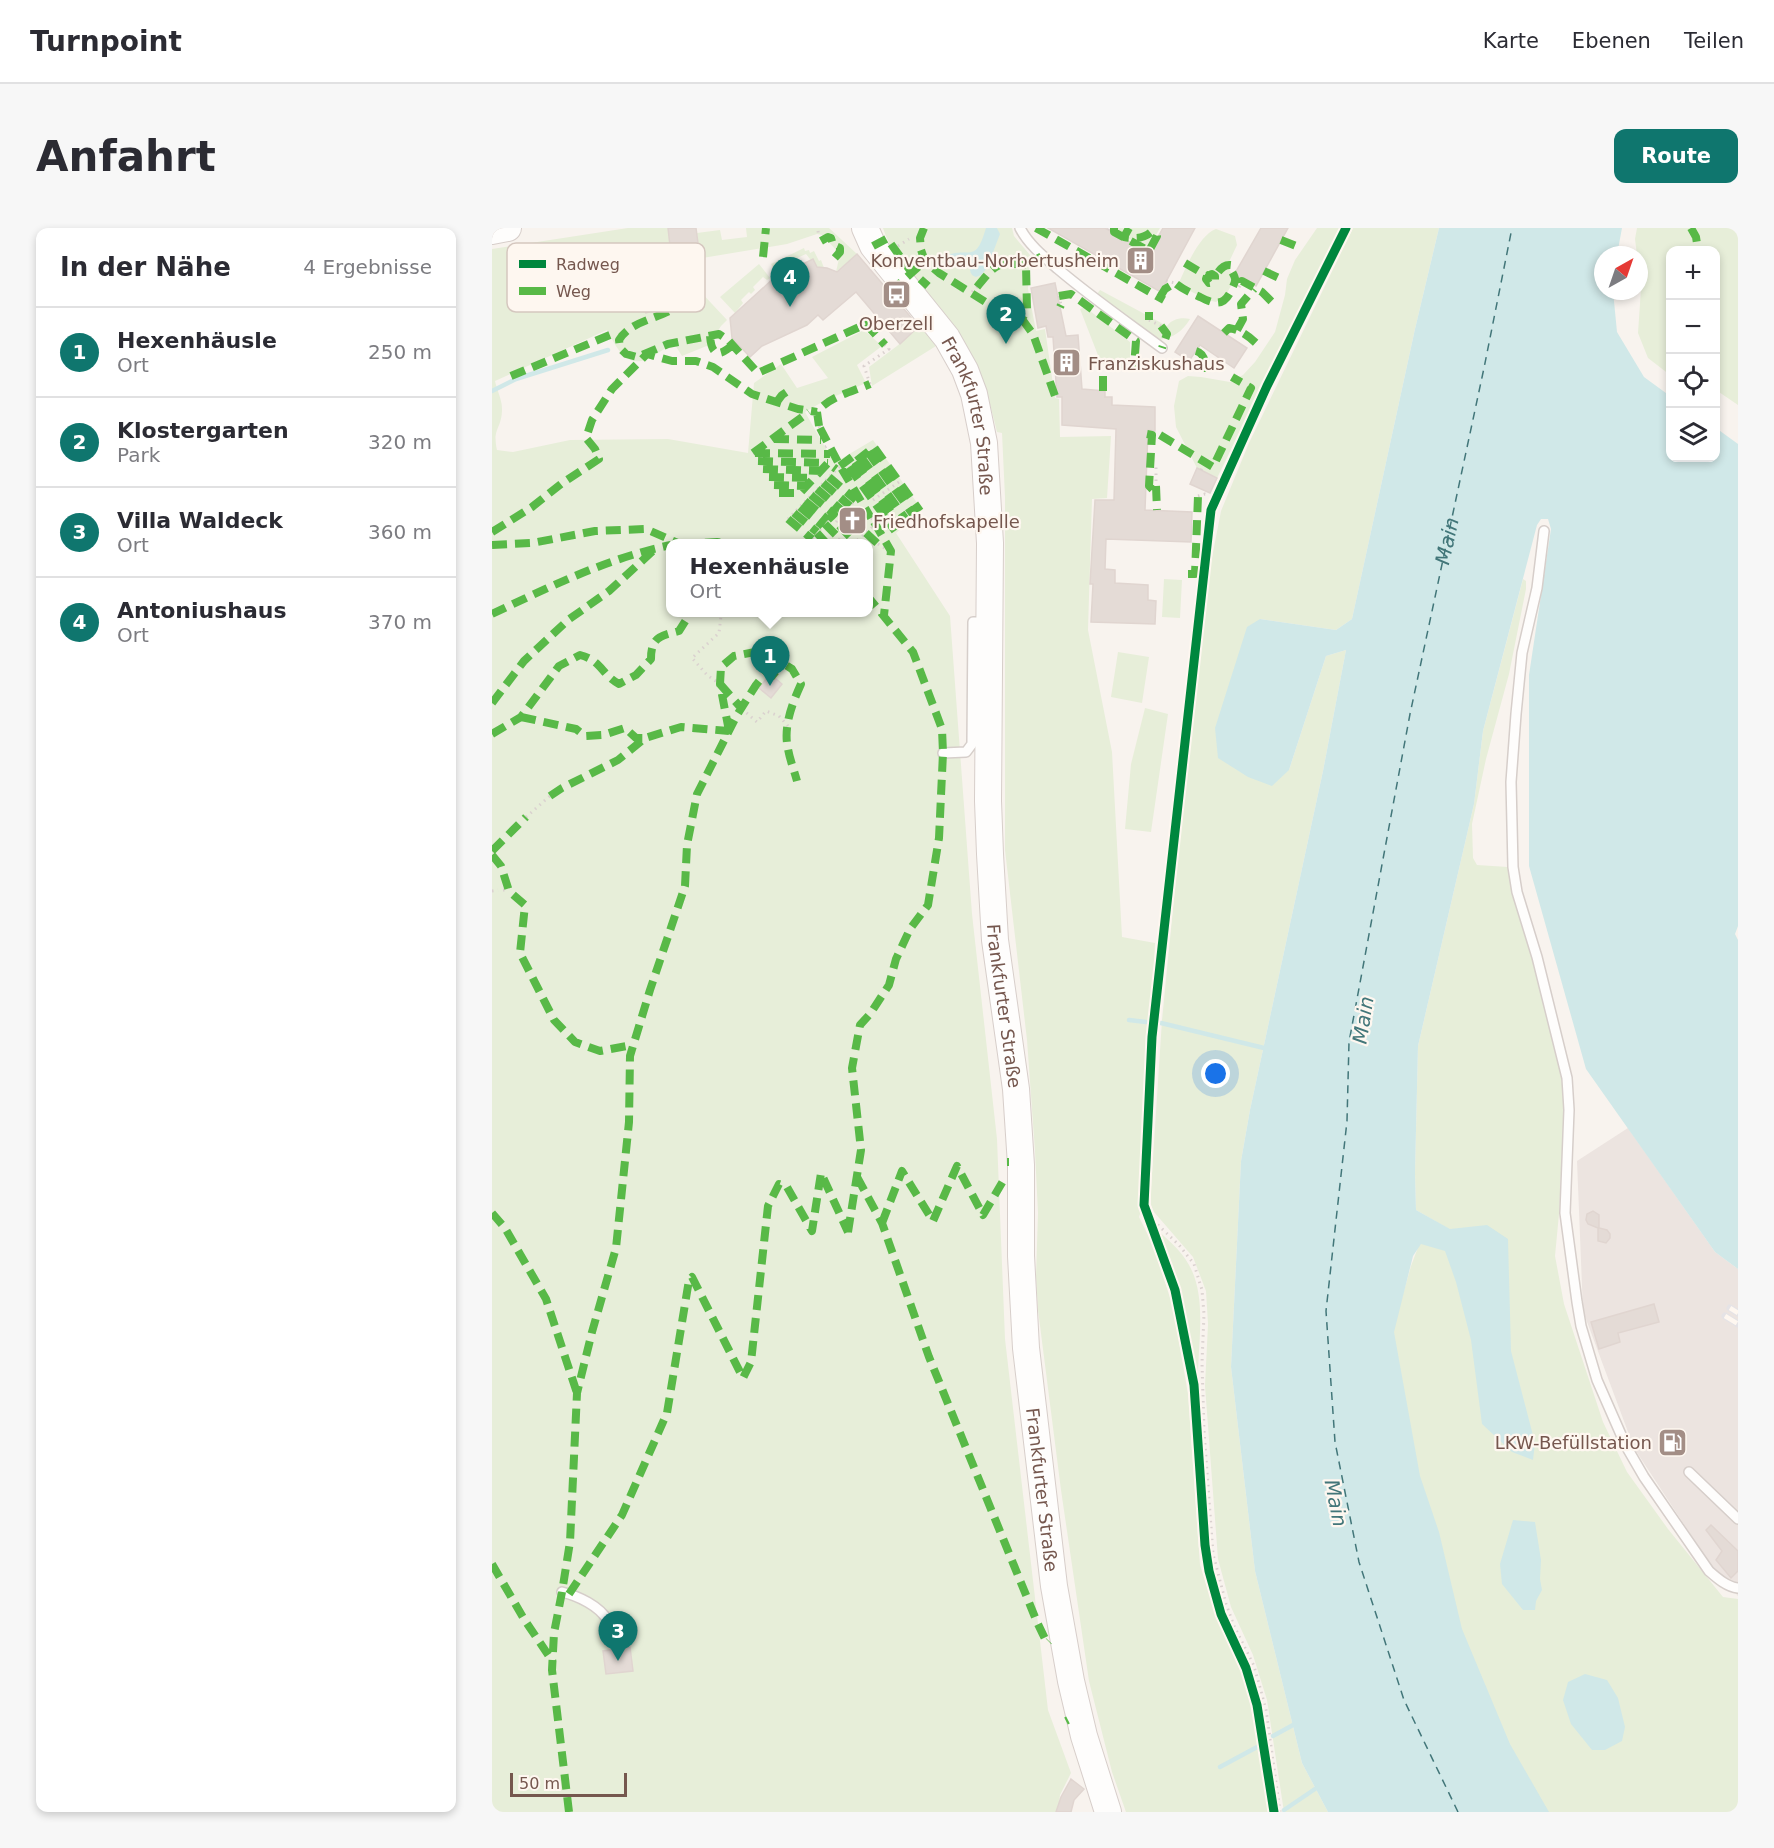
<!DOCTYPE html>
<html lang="de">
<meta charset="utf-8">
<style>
:root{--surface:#fff;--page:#f7f7f7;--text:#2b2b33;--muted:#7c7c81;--line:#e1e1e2;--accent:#0f766e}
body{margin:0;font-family:"DejaVu Sans",sans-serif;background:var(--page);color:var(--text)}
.controls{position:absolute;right:18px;top:18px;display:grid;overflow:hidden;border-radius:12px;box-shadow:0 3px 9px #0003}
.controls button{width:54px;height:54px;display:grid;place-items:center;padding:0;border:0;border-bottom:2px solid var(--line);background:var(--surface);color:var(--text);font:30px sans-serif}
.compass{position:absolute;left:1102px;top:18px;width:54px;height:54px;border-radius:50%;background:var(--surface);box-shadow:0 3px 9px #0003;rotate:40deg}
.scale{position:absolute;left:18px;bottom:15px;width:117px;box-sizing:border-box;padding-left:6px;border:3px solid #75574e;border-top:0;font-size:16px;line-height:21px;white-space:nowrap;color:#75574e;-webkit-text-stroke:4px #fef7f0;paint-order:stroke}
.you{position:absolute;left:724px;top:846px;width:21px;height:21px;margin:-15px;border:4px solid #fff;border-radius:50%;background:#1a73e8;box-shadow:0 0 0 9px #1a73e833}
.badge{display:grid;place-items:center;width:39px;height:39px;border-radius:50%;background:var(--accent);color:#fff;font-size:20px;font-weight:700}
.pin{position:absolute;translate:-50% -50px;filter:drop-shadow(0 2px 3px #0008)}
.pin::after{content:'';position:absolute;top:32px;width:21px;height:18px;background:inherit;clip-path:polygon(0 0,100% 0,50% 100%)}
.popup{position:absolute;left:174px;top:311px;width:207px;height:78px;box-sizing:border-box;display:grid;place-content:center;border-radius:12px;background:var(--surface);filter:drop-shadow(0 2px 4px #0005);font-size:20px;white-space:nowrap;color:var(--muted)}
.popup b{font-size:22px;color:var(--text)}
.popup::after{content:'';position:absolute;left:50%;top:100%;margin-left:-12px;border:12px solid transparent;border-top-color:var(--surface)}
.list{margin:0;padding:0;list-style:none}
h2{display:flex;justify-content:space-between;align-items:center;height:78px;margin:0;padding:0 24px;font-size:26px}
h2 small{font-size:20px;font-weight:400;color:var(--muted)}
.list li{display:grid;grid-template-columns:39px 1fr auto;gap:18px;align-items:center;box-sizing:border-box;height:90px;padding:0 24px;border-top:2px solid var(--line)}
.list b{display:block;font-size:22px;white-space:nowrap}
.list p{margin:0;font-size:20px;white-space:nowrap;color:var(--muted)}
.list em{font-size:20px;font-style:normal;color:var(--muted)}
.icon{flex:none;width:33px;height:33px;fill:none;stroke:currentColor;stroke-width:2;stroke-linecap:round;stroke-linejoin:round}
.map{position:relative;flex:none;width:1246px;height:1584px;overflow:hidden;border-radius:12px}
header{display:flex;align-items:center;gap:36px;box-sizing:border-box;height:84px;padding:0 30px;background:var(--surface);border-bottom:2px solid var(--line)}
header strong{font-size:28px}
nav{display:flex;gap:33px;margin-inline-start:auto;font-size:21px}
.intro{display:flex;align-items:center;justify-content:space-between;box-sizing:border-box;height:144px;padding:0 36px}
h1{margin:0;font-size:42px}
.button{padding:15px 27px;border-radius:12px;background:var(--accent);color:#fff;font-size:21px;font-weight:700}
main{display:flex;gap:36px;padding:0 36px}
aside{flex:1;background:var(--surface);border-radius:12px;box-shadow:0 3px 9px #0003}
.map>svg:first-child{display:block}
</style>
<header>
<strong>Turnpoint</strong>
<nav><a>Karte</a><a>Ebenen</a><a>Teilen</a></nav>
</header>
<div class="intro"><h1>Anfahrt</h1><a class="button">Route</a></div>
<main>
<aside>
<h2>In der Nähe<small>4 Ergebnisse</small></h2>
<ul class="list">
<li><span class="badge">1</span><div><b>Hexenhäusle</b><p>Ort</p></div><em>250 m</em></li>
<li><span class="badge">2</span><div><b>Klostergarten</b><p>Park</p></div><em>320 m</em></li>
<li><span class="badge">3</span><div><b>Villa Waldeck</b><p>Ort</p></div><em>360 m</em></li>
<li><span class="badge">4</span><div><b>Antoniushaus</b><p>Ort</p></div><em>370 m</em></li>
</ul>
</aside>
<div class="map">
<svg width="1246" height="1584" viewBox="0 0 1246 1584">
<rect width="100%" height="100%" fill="#f8f3ee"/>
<!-- industrial -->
<path fill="#ece4e0" d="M1136 900 1223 1024 1246 1041V1368L1218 1336 1142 1220 1091 1083 1085 933Z"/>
<!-- green -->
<path fill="#e7eed9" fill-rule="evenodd" d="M136 0H176L206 15 205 5 228 2 230 12 255 9 254 0H337L365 26 344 44 348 26 330 7 325 6 295 16 162 38 159 29 135 39 154 85 178 75 167 49 191 45 235 92 229 98 217 117 190 128 183 117C172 119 164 128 153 132 132 139 123 116 115 102L3 153C5 162 10 172 10 181 10 201 0 200 5 222L21 224 78 212 176 211 256 225 262 155 289 136 305 160 336 150 320 129 372 102 390 118 365 137 374 155 332 173 313 184 342 235 381 212 430 282 404 305 458 388 480 686 505 911 513 1111 556 1482 579 1545 568 1567 566 1584H0V21ZM179 316H377V384H179Z
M391 0H520L522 8 538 27 536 61 544 103 553 101 563 170 567 171 568 209 619 208 615 270 600 271 596 402 620 524 630 709 663 715 651 977 647 989 661 1017 681 1079 696 1166 708 1337 722 1381 750 1447 757 1470 767 1518 776 1584H634L620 1544 597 1453 569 1262 546 1082 544 1049 546 985 543 923 535 812 513 622V269L510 205 505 204C495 161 484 126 456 90 434 60 402 36 391 0Z
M618 0H668L656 21Z
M825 0H848L725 250 705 240 684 199 682 178 687 153 696 148 709 149 738 154 751 147 763 134 783 104 793 67 795 51 803 32Z
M861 0H947L923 101 860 391 844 402 768 391 797 542 834 428 854 422 831 543 758 882 749 933 739 1139 763 1343 810 1535 836 1584H792L775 1472 761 1427 739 1379 726 1331 713 1158 716 1096 714 1063 701 1029 662 984 659 977V961L670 792 686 630 717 345 729 283 757 215Z
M1145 0H1246V177L1224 162V22H1178V147L1156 130 1146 105 1149 61 1147 27H1145L1143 11Z
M724 1 743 8 745 17 737 34 738 43 742 49V52L734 67 724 74 716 72 686 57C693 41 707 7 724 1Z
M312 20 313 23 317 22 318 25 322 23 327 33 329 32 332 40 326 41 314 26 287 38 290 44 284 47 279 36Z
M267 36 278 50 275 52 271 49 261 59 263 62 259 66 257 64 249 72 251 75 243 85 228 69Z
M608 62 675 98C680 91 689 89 698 91 691 103 681 110 667 112L653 104 605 66Z
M593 79 638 114V132L628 142 609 135 588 81Z
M422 103 434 104 444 118 380 158 377 139 405 118Z
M672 351 690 352 688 390 670 389Z
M1031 351 1034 353V361L1017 446 994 531 980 596 981 630 985 637 1016 639 1022 671 1044 735 1065 822 1070 856 1072 885 1067 986 1063 1028 1072 1076 1111 1194 1135 1244 1176 1301 1231 1369 1246 1371V1584H1054L1017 1516 968 1401 927 1249 900 1105 919 1038 928 1014 957 1001 924 982 923 945 926 818 982 576 991 503Z
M626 424 657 429 650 475 619 469Z
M653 480 676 486 659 604 633 601 639 536Z
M662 999C674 1010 689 1022 697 1037 716 1070 705 1119 706 1156 694 1102 689 1049 662 999Z"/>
<!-- water -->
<path fill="#d0e8e8" d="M494 0H505L508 6 495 40 489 47 484 49C477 47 478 41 478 35L475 32 460 35 451 32 452 28C479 18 483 37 494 0Z
M947 0H1130L1125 27H1111V63H1121L1125 104 1152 149 1178 168V230H1224V200L1246 216V698L1243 706 1246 712V1041L1223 1024 1094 841 1037 638V447L1059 301 1056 291H1049L1045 297 991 503 982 576 926 818 923 945 924 982 958 1001 995 997 1016 1011 1019 1123 1043 1215 1041 1232 1020 1224 990 1196 979 1112 964 1054 953 1023 929 1016 921 1028 902 1104 928 1248 947 1304 970 1401 1018 1516 1057 1584H836L810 1535 763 1343 739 1139 749 933 758 882 831 543 854 422 834 428 797 542 780 558 756 549 726 530 723 500 755 399 768 391 844 402 860 391 923 101Z
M1021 1292 1043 1294 1049 1332 1048 1351 1050 1362 1044 1373 1043 1382H1031L1010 1356 1008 1336Z
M1093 1446 1115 1452 1126 1470 1133 1499 1130 1513 1113 1522H1100L1079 1496 1071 1472 1076 1454Z"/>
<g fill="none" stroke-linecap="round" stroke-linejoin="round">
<!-- stream -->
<path stroke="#d0e8e8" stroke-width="4.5" d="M0 163 24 151 116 122
M637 792 654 794
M669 795 772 820
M781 1508 801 1497
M728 1539 767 1518
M792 1582 823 1561"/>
<!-- ferry -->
<path stroke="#427679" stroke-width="1.5" stroke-dasharray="8 6" stroke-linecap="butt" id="s1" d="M966 1584 912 1472 867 1334 843 1214 834 1083 855 893 857 814 918 486 992 140 1020 0"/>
</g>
<!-- building -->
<path fill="#e4dbd6" stroke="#e0d5d0" stroke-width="1.5" d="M176 0H204L206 15 178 18Z
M556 0H613L657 25 671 0H703L669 63H667Z
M769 0H796L764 58 742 47Z
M365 26 423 94 422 103 408 116 364 64 331 92 326 87 315 97 270 118 258 129 240 110 238 90 282 50 321 31 325 39 335 40 345 44Z
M159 29 178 75 154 85 135 39Z
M563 55 574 108 586 107 590 161 613 163V169H620V177L663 179V203L656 202 653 282 700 284 699 314 614 311 613 341 623 342V355L656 357V372L664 373 663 396 599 394 601 356H598L603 272H622L624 201 570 197V169H565L561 109H556L554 98 546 100 539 60Z
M706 88 755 120 742 140 708 117 697 133 683 124Z
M705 240 725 250 718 265 698 256Z
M278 446 290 456 279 470 267 460Z
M1101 983 1107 987V1000L1115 1002 1118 1006V1010L1114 1015 1106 1013V1000L1096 996 1094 992 1095 986Z
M1162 1076 1167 1094 1126 1105 1128 1114 1107 1121 1099 1094Z
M1219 1297 1246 1323V1343L1239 1350 1224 1332 1230 1323 1214 1302Z
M138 1419 141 1443 114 1446 111 1423Z
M579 1551 592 1561 582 1572 579 1584H564L569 1569Z"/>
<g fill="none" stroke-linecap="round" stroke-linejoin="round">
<defs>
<path id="lane" d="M528 0C536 16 552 29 566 41 599 69 635 94 670 120
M1052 303 1045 360 1030 425 1024 486 1019 554 1021 639 1025 664 1045 729 1075 850 1077 882 1073 985 1085 1074 1089 1098 1105 1152 1134 1218 1152 1249 1217 1343C1225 1350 1235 1359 1246 1360
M451 525 474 524 480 516 481 394H496
M1197 1244 1246 1291
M70 1364C86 1368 108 1378 116 1393 119 1398 119 1405 119 1412"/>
<g id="secondary">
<path id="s2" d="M373 0 381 18 455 110 473 142 482 166 492 215 498 315 496 573 498 626 503 712 524 861 529 937V1028L534 1120 562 1358 579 1453 592 1508 616 1584"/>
<path d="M0 3 16 0"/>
</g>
</defs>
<!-- lane casing -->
<use href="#lane" stroke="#d6ceca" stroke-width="12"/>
<!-- secondary casing -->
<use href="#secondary" stroke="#d7ceca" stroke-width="28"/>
<!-- path -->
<path stroke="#dad1cf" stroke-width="3" stroke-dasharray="1.5 4.5" stroke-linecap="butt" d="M616 2 617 0
M326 3 327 9
M406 18 417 11
M600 31 602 27
M674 53 683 55
M745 58 748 53
M747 59 750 55
M480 64 485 59
M567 68 569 77
M657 92 669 98
M642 139 671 140
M378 156 372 138 397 121 393 117
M327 198 328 200
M280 211H282
M329 212 333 210
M271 218H273
M333 219 337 217
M261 225H263
M338 226 340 224
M353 234 357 239
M709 242 713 235
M664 253V236
M706 268 713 266 717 268
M381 272 407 254
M379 290 389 294 394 291
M296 291 348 238
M344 294 366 269
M320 311 339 289
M343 316 354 304
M361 316 383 297
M386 316 399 324
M377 375H382
M228 384 229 388 227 405 200 430 215 447 228 456
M250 481 265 494 274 483 287 488 296 498
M34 589 58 568
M11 662H13
M0 663 6 662
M652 977 666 997 687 1017 702 1036 710 1062 712 1086 710 1135 712 1203 721 1326 734 1376 742 1398 762 1438 767 1456 774 1482 788 1584"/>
<!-- lane -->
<use href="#lane" stroke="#fefdfc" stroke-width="9"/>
<!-- secondary -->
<use href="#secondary" stroke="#fefdfc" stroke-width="26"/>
<defs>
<path id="rail" d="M1238 1080 1246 1085
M1233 1088 1246 1096"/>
</defs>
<!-- rail casing -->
<use href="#rail" stroke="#e5e3e6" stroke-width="7"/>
<!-- rail -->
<use href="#rail" stroke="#fef7f0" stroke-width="4.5" stroke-dasharray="14" stroke-linecap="butt"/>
<!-- quiet -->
<path stroke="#58b947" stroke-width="8" stroke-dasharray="15 8" stroke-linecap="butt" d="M432 0 428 10 429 22 433 33 447 45 521 91H530L535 82 534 37 550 28
M544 0 672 72
M622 0V4L657 23 665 8 664 0
M637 0 632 9C645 11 654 11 663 0
M1199 0 1204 9 1206 22
M789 12 804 18
M329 13 336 9 339 10 341 17 348 20V24L341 32
M399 16 417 41 436 58
M381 18 396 10
M271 29 274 0
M693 35 715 48 720 46 723 48V54L717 55 714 51 715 48
M772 43 789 51
M165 44 182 76 179 82C161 92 138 94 127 112L128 120 134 126 145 129 176 116 227 106 236 112 266 145 374 96 393 117
M750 55V53L770 64 781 75
M485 59C503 37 505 33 534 37
M398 64 433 33
M567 68 579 66 644 113 642 139
M668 69 673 61 683 55C690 61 699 65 708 69 722 76 731 79 739 63 744 52 745 52 739 42V37C731 36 728 42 723 48
M568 79 569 77
M657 84V92
M530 91 541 106 563 168
M669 98 675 106 670 120
M745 102 751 91 749 76 762 61
M732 105 737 100C750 102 759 110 768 119
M218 108C220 133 231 126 244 114
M704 123C714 126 713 135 713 144
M19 148 118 107 128 110
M611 163V147
M284 175 290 167 296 163
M327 198 325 184C338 168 360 164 378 156
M328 200 348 238 379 290
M655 206 660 207 657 258 664 265
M668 207 721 239 759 160 740 149
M282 211 329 212
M376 224 422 288
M261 225 317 184
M263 225 338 226
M369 229 415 293
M266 233 336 235
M363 234 409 298
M348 238 360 229 363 234 382 219 428 283
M357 239 403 303
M271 241 329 243
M277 249 322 250
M337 249 364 272
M331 255 358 278
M282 257 315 258
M664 258 665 282
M325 261 353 285
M287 265H308L336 235 344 241
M319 267 342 286 339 289 363 314
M313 273 336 292
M308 279 331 298
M302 285 325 304
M296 291 320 311
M382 294 399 323 392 387
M333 296 348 311
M0 304 40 279 69 256 107 231 103 221 94 210 100 192 120 161 155 126 180 133H204L221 139 260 166 306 181 325 184
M325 305 335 316
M374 305 386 316
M190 316 225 314 237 316
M0 317 40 315 103 303 154 301 188 316
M696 346H703L706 268
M0 386C57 359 116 330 179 317
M228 456 250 481
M0 475 32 433 76 392 117 363 163 321
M29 489 84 501 93 508 111 507 133 500 144 510H153
M237 503 228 456 229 439 242 428 263 424 284 431 300 441 309 456C300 476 291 499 296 521 298 532 302 542 305 553
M0 506 29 489 67 438 88 427C110 433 109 446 127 456L144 447 159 431C159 409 168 408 187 403L199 384
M58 568 70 560 126 532 153 510 189 499 237 503
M0 623 34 589
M0 627 9 638 17 663 33 677 28 725 62 792 83 814 108 823 140 817
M515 934H517
M365 949 390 995 437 1129 545 1394 555 1415 557 1413
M0 985 13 1000 54 1071 85 1165
M390 995 410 943 441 993 465 938 491 987 514 948
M356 1004 369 922 360 840 368 797 378 786 397 757 404 731 418 701 436 677 447 610 451 525 450 501 421 424 377 370
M0 1336 32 1391 61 1434
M77 1366 130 1287 175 1185 197 1052 200 1049 251 1150 259 1134 276 978 287 956 295 959 320 1003 329 945 356 1004
M574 1493 576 1492
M77 1584 60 1442 62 1405 70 1364 78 1314 85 1165 100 1104 124 1020 137 894 138 828 158 762 193 658 195 617 205 566 245 487 264 457 273 446 278 444 289 453"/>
<defs>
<path id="cycleway" d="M782 1584 765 1477 754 1440 729 1386 717 1343 713 1317 702 1157 683 1062 652 977 660 809 719 282 775 158 854 0"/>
</defs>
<!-- cycleway casing -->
<use href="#cycleway" stroke="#fef7f0" stroke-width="13"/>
<!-- cycleway -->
<use href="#cycleway" stroke="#00873e" stroke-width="9"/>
</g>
<!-- icons -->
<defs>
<symbol id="building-square" viewBox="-11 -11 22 22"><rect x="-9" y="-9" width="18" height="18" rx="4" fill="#a38e86" stroke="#fef7f0"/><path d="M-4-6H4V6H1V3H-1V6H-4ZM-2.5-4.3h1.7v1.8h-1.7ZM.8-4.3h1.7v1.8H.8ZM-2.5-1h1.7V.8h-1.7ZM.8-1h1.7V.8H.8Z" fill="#fff"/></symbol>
<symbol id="bus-square" viewBox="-11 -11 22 22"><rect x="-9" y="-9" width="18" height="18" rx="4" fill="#a38e86" stroke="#fef7f0"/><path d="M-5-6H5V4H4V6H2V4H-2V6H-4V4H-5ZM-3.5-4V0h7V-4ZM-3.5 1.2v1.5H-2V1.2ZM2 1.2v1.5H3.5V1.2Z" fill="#fff"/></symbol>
<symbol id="church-square" viewBox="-11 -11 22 22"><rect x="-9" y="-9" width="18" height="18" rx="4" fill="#a38e86" stroke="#fef7f0"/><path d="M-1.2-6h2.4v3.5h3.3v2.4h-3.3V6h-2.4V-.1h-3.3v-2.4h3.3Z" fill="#fff"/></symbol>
<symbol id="fuel-square" viewBox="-11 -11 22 22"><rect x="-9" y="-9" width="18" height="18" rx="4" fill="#a38e86" stroke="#fef7f0"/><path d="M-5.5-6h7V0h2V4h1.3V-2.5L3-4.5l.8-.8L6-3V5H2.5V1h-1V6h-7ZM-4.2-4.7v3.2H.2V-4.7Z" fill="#fff"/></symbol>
</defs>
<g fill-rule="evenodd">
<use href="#building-square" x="632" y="16" width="33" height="33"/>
<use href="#bus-square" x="388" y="50" width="33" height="33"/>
<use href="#building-square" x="558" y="118" width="33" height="33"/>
<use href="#church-square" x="344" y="276" width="33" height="33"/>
<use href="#fuel-square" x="1164" y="1198" width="33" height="33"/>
</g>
<g text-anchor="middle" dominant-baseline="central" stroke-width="4.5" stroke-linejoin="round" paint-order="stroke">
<!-- poi labels -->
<g font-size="18" fill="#75574e" stroke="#fef7f0" text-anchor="end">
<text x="627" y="32">Konventbau-Norbertusheim</text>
<text x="404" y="95" text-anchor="middle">Oberzell</text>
<text x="596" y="135" text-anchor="start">Franziskushaus</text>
<text x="381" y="293" text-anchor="start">Friedhofskapelle</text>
<text x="1160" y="1214">LKW-Befüllstation</text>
</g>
<!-- street labels -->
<g font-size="18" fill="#75574e" stroke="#fef7f0">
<text stroke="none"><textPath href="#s2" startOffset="220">Frankfurter Straße</textPath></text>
<text stroke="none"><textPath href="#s2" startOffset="814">Frankfurter Straße</textPath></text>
<text stroke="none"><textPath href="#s2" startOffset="1300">Frankfurter Straße</textPath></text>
</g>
<!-- water labels -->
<g font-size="20" font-style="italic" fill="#427679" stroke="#fef7f0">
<text stroke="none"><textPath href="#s1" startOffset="1304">Main</textPath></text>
<text transform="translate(871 792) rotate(-81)">Main</text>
<text transform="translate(844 1275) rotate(79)">Main</text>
</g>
</g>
<!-- legend -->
<rect x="15" y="15" width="198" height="69" rx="9" fill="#fef7f0" stroke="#d5c7bf" stroke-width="1.5"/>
<rect x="27" y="32" width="27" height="8" fill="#00873e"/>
<rect x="27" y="59" width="27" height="8" fill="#58b947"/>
<g font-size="16" fill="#75574e">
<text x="64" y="42">Radweg</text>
<text x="64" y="69">Weg</text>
</g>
</svg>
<div class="controls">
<button>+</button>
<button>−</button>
<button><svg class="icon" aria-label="locate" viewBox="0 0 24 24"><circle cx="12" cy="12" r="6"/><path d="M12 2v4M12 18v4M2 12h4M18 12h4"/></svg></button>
<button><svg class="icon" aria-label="layers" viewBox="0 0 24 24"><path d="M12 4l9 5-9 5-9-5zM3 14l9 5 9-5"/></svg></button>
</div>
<svg class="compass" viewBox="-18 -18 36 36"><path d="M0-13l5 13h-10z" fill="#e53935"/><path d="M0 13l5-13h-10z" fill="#7c7c81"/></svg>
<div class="scale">50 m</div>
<div class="you"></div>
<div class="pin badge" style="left:278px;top:458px">1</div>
<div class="popup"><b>Hexenhäusle</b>Ort</div>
<div class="pin badge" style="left:514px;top:116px">2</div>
<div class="pin badge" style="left:126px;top:1433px">3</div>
<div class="pin badge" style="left:298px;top:79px">4</div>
</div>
</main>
